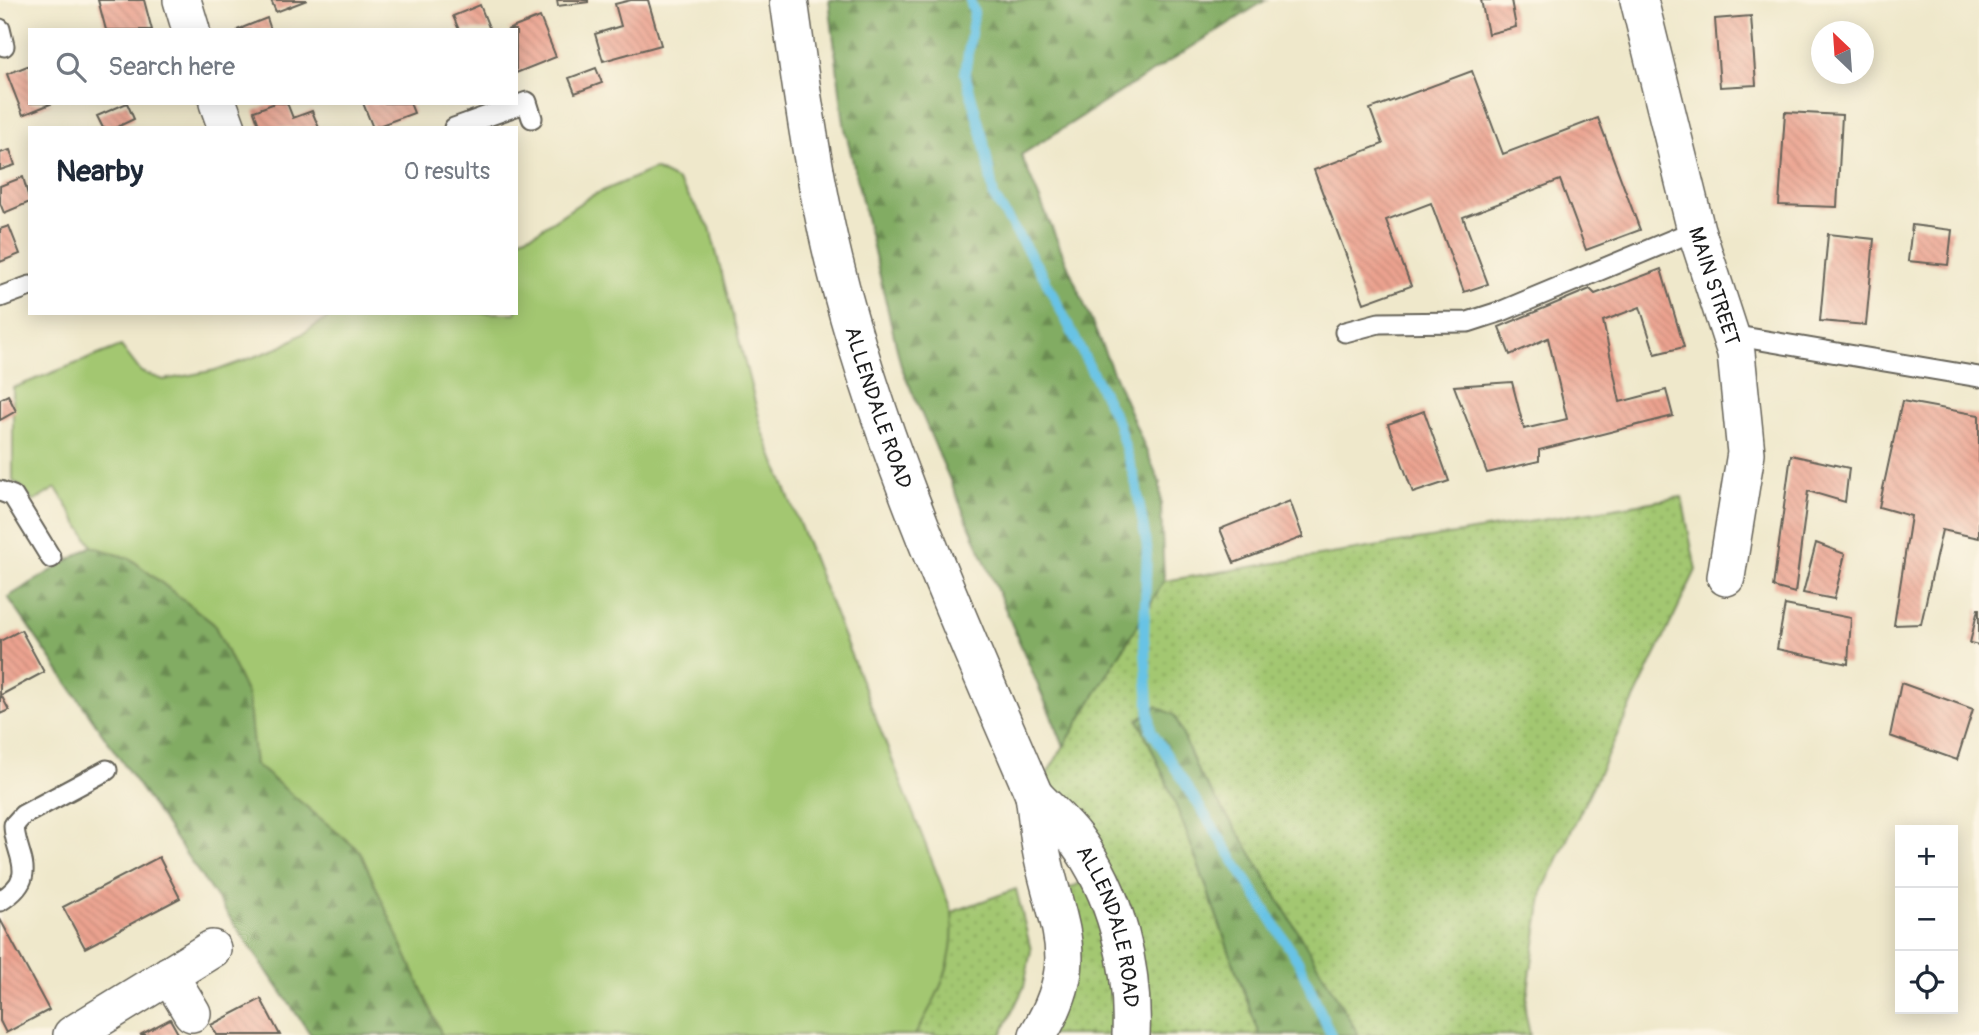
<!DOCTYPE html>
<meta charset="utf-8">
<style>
:root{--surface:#fff;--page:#f6f6f7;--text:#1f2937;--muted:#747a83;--line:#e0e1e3}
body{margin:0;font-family:Pangolin,sans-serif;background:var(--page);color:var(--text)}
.controls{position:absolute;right:21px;bottom:21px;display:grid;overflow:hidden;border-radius:0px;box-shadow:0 4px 18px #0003}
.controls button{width:63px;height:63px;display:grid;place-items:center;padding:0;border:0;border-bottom:2px solid var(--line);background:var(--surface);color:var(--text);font:35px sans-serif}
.compass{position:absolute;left:1811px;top:21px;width:63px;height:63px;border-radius:50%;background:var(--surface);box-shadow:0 4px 18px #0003;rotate:335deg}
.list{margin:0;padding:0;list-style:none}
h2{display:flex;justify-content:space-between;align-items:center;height:91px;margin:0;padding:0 28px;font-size:30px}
h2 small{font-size:23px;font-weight:400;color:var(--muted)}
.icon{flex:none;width:38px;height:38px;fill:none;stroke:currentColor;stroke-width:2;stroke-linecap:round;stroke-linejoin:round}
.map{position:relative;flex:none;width:1979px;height:1035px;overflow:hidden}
.search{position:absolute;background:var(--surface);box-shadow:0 4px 18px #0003;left:28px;top:28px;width:490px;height:77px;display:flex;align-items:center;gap:18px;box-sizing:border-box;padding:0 24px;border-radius:0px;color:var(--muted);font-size:26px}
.panel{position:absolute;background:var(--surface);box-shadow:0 4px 18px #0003;left:28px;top:126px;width:490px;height:189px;border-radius:0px}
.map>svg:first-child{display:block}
</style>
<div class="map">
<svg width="1979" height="1035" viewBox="0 0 1979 1035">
<defs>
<pattern id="grass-dots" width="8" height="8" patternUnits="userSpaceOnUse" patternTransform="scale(1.75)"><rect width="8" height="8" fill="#a3c771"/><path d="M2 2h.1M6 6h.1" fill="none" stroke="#8caa61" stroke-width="1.8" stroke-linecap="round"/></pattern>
<pattern id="forest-firs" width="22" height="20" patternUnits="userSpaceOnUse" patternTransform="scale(1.75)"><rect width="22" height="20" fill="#82ac63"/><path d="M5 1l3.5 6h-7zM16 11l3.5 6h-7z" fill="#6a8b51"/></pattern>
<pattern id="building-back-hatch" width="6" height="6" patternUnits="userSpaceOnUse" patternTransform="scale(1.75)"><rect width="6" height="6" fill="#eba28f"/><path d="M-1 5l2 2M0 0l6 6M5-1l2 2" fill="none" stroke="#c98b7b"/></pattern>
</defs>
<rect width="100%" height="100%" fill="#fcf5e5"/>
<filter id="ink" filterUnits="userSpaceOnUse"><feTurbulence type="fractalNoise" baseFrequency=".0143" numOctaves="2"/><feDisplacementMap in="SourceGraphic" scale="14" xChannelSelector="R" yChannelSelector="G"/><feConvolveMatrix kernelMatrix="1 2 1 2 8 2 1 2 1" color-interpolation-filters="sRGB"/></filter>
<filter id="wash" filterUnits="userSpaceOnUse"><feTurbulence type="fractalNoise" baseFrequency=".00686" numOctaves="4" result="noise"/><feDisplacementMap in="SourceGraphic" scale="28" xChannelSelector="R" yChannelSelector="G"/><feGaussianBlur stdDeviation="1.57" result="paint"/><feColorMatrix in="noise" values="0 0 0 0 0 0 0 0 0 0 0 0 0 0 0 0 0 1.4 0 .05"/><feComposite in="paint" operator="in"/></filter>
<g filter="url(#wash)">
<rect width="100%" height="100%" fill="#efe8cb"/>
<!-- grass -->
<path fill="url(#grass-dots)" stroke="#607246" stroke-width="2" d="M1682 497 1696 570 1543 890 1525 1010 1530 1035H1038L1065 891 1082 882 1034 795 1164 581Z
M1016 889 1031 950 1024 987 1001 1035H915C937 996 955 958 952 912Z"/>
<!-- forest -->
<path fill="url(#forest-firs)" stroke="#4f6440" stroke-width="2" d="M829 0H1266L1021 155 1160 483 1164 581 1064 746 901 366 844 124Z
M92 546 131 559 214 624 248 696 255 764 360 851 442 1035H311L8 597Z
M1157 706 1175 716 1199 774 1242 838 1359 1035H1260C1219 930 1188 821 1138 720Z"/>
<!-- green -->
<path fill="#a3c771" stroke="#607246" stroke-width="2" d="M654 169 678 181 710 228 762 429 952 912C956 964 940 991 915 1035H442L360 851 255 764 248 696 214 624 131 559 92 546 56 488 33 502 24 489 13 481V388L121 346 141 372 164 380 221 369 281 347 336 313H516V240L536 232 591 196Z"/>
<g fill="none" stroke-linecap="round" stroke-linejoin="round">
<!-- stream -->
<path stroke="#67c3e5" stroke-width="10" d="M970 0 974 13 965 74 983 138 994 197 1044 277 1118 423 1136 484 1147 547 1144 637 1151 730 1299 963 1331 1035"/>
</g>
<g id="blocks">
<!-- building -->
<path fill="url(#building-back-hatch)" d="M98 0H144L152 30H106Z
M271 0H307L276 12Z
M557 0H588V2L558 6Z
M631 0H648L661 45 603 61 595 34 621 26 615 4Z
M1481 0H1511L1516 27 1488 34Z
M480 5 490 30H459L453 16Z
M1751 16 1756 85 1720 87 1715 19Z
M540 17 556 57 516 73V30H507Z
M267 18 271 30H237Z
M30 65V103H53L23 115 7 74Z
M596 68 602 83 575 93 569 78Z
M1472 71 1503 154 1598 118 1640 230 1586 250 1560 180 1463 217 1488 284 1464 292 1431 203 1386 220 1411 286 1364 303 1314 170 1383 144 1370 109Z
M127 103 134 119 115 128H103L97 116Z
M275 103H287L293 118 312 111 319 128H260L254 111Z
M363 103H410L414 113 373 128Z
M1785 112 1842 115 1837 207 1779 205Z
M10 150 15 165 0 170V153Z
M23 177 30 202 4 213 0 203V186Z
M1912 225 1952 230 1948 265 1908 261Z
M9 226 20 254 0 262V229Z
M1828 234 1874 239 1866 325 1820 321Z
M1661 269 1684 347 1655 354 1640 307 1603 321 1620 402 1666 390 1673 416 1539 450V461L1487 473 1454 386 1512 382 1524 429 1567 419 1548 338 1510 355 1499 327 1590 289 1595 294Z
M8 395 16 411 0 420V399Z
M1902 401 1979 415V538L1942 530 1921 624 1894 625 1911 516 1879 507Z
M1424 411 1449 481 1413 493 1388 424Z
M1791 455 1849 468 1845 502 1808 491 1795 593 1773 587Z
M1290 501 1303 537 1234 563 1220 529Z
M1816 543 1845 554 1834 599 1803 593Z
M1785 605 1851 618 1848 664 1777 649Z
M1978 609H1979V645L1970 643Z
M21 630 44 672 1 695 9 710 0 714V641Z
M1901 683 1973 709 1957 760 1890 736Z
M159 857 180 898 85 948 63 907Z
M0 919 49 1010 6 1033 0 1021Z
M261 999 280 1035H217L211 1025Z
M170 1019 179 1035H140Z"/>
</g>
</g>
<g filter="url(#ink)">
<use href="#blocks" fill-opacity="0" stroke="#666359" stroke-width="2"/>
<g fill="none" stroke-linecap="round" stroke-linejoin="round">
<defs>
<path id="service" d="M0 29 4 46
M454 128 527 102 532 118
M0 297 30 286
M1345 332 1379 323 1468 322 1502 311 1696 230
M1731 335 1979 377
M0 491 13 496 51 558
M0 901C42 876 14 855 14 825L23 815 107 770"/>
<g id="minor">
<path d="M182 0 191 30"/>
<path id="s1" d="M789 0C801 87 813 175 834 261 879 446 959 620 1034 795"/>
<path id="s2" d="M1639 0 1696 230 1736 353 1746 453 1726 577"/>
<path d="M218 103 227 128"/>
<path d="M169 975 192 1013"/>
<path d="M72 1035 212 949"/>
<path id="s3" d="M1038 1035C1084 959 1058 930 1042 854 1038 835 1037 814 1034 795 1047 809 1063 822 1075 838 1116 893 1134 967 1131 1035"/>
</g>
</defs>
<!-- service casing -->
<use href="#service" stroke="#666359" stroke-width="23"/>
<!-- minor casing -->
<use href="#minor" stroke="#666359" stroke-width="40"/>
<!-- service -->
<use href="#service" stroke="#fff" stroke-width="19"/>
<!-- minor -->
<use href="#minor" stroke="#fff" stroke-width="37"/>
</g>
</g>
<g text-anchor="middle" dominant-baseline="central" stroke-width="6" stroke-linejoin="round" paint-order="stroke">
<!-- street labels -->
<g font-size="21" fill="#1c1c1c" stroke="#fcf5e5">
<text stroke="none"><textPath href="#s2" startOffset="296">MAIN STREET</textPath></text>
<text stroke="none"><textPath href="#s1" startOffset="418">ALLENDALE ROAD</textPath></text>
<text stroke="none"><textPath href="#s3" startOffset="404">ALLENDALE ROAD</textPath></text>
</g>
</g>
</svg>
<div class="controls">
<button>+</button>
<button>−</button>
<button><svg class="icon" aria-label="locate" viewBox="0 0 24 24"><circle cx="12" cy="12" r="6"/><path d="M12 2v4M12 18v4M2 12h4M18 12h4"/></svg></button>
</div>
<svg class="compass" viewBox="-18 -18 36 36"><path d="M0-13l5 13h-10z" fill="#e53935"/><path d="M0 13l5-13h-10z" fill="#747a83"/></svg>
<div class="search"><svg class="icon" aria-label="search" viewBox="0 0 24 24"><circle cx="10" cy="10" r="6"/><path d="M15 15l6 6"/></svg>Search here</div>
<section class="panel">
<h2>Nearby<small>0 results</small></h2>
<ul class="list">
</ul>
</section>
</div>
